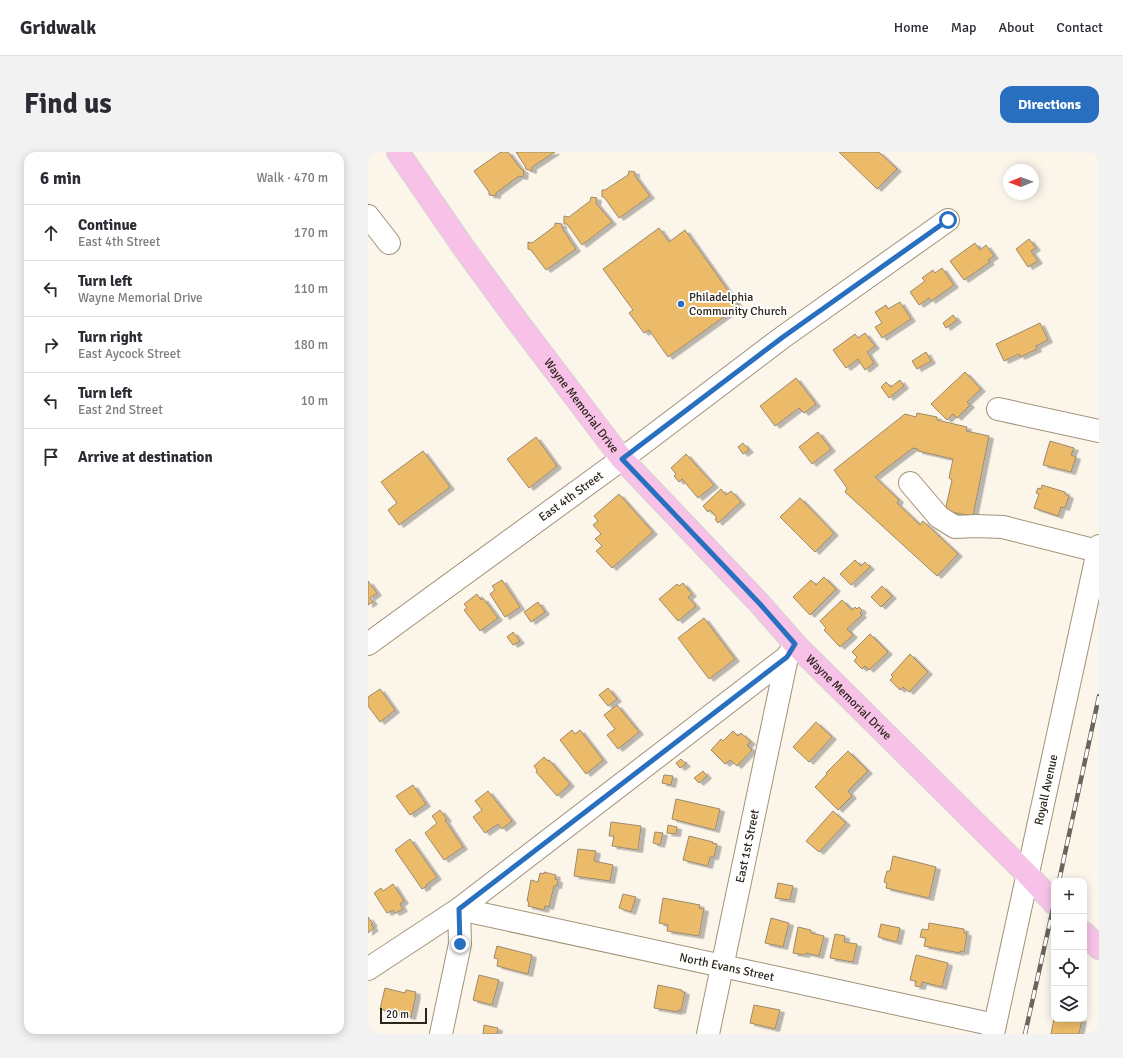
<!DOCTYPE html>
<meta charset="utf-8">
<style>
:root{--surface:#fff;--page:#f2f2f3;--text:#2b2b33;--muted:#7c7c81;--line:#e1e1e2;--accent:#296fbf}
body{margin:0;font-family:Signika,sans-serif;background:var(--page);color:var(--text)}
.controls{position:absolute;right:12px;bottom:12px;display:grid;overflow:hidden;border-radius:8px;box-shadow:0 2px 10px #0003}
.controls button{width:36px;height:36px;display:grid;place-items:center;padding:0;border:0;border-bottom:1px solid var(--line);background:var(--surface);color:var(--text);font:20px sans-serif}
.compass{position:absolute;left:635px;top:12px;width:36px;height:36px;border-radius:50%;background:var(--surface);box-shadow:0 2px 10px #0003;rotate:269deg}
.scale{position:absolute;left:12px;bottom:10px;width:47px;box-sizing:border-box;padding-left:4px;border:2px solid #2b241a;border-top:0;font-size:11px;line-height:14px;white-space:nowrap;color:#2b241a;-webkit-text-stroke:3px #fff;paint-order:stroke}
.stop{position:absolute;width:12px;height:12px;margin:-9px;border:3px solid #296fbf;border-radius:50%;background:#fff}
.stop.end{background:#296fbf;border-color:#fff;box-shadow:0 1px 4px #0008}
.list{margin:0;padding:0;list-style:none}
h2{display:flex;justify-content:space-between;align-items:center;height:52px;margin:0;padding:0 16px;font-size:17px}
h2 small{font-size:13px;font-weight:400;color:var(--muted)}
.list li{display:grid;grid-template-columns:26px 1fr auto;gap:12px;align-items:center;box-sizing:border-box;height:56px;padding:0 16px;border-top:1px solid var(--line)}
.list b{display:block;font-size:15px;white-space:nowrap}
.list p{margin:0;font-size:13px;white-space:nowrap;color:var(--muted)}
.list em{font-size:13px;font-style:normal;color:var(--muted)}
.icon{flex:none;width:22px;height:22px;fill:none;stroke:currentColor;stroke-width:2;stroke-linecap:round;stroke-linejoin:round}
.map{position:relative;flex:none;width:731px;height:882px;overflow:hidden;border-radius:12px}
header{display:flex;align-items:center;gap:24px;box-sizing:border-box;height:56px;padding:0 20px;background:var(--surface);border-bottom:1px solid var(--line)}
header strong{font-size:19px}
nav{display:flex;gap:22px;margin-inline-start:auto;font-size:14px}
.intro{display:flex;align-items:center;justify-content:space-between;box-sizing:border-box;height:96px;padding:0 24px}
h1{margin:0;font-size:28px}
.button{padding:10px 18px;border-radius:12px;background:var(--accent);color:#fff;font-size:14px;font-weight:700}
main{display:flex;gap:24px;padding:0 24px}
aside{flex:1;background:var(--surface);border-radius:12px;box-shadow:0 2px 10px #0003}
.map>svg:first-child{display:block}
</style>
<header>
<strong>Gridwalk</strong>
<nav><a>Home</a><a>Map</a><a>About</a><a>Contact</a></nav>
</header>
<div class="intro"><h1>Find us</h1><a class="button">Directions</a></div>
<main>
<aside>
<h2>6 min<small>Walk · 470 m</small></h2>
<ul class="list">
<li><svg class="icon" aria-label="ahead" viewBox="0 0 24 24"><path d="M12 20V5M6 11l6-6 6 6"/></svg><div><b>Continue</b><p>East 4th Street</p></div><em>170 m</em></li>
<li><svg class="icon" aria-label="left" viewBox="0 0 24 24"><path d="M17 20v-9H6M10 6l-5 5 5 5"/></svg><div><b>Turn left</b><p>Wayne Memorial Drive</p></div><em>110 m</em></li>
<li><svg class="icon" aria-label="right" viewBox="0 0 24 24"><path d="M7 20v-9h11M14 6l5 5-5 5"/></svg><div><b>Turn right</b><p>East Aycock Street</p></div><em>180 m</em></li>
<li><svg class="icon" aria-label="left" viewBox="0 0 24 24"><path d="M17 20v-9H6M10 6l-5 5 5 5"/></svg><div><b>Turn left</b><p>East 2nd Street</p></div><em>10 m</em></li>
<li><svg class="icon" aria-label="arrive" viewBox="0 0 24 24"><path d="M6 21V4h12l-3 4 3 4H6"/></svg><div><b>Arrive at destination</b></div></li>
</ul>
</aside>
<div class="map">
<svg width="731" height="882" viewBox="0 0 731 882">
<defs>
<filter id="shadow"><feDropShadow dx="4.5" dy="2.5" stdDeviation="0" flood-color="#0004"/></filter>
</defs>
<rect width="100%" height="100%" fill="#fcf5ea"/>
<!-- building -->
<path fill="#ecbb69" stroke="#9b8a6f" filter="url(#shadow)" d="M133 0H140L153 17 156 19 155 25 151 24 128 41V44L121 43V40L106 19Z
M148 0H187L164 15V19L158 17 157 14Z
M471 0H511L529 17 509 37Z
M261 19 267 20V24L282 44 251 66 236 45H234V38H237L260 23Z
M223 45 229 46 228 51 244 70 214 93 199 72H196V64L201 65 222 49Z
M187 71 194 72V76L208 97 178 118 163 98 160 97V90L164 91 187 74Z
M291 76 301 90 317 78 371 154 300 205 281 178 276 181 261 161 265 158 235 117Z
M661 87 668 96 663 99 670 109 660 115 648 97Z
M607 91 612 98 618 93 626 104 620 108 622 110 596 128 582 109Z
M574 116 586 133 563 149 561 146 551 153 542 140 557 129 554 126 565 118 567 121Z
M532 150 543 167 514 186 507 175 514 171 507 160 518 153 520 157Z
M585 163 589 168 578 176 575 171Z
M672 171 680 188 668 194 669 197 652 205 651 202 636 209 628 192Z
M497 181 507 194 499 200 506 211 497 218 490 207 478 216 465 198 487 182 490 186Z
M558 200 563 209 549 217 544 209Z
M597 220 613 237 599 250 602 253 589 266 585 262 579 268 563 252Z
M428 226 448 252 436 261 431 256 407 274 392 254Z
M532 228 536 234 521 246 513 235 518 230 523 235Z
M549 261 569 265V268L599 275 598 279 621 284 605 364 577 359 584 328 581 326 585 307 550 299V297L545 296 507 325 531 348 529 351 552 373 555 369 590 402 569 424 477 340 479 336 466 318 537 262 548 265Z
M450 280 463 297 444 312 431 295Z
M168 285 189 314 161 336 139 307Z
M682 289 706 296 703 303 708 305 703 320 675 313Z
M375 291 381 298 375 302 370 295Z
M55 299 82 335 31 373 20 358 29 351 13 330Z
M318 302 346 333 330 346 314 327 311 330 306 324 308 322 303 316Z
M674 333 697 340V342L701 344 697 356 693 355 690 364 666 356 671 342 668 341 670 336 673 337Z
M353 337 358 343 363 339 373 350 350 371 347 367 349 366 342 358 340 360 335 354Z
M251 342 285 380 244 416 228 399 234 394 227 387 233 382 225 373 230 369 226 364Z
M432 346 466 381 447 400 412 365Z
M487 408 493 414 497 410 502 415 483 433 472 422Z
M456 425 468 437 442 463 425 445 443 428 448 433Z
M134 428 152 455 137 465 122 442 127 438 124 434Z
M0 429 9 441 2 446 5 450 0 453Z
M315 431 324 442 320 445 328 454 310 469 291 447 309 432 311 434Z
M514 434 524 444 513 455 503 445Z
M109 442 113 448 115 446 130 466 112 479 96 458 99 456 96 452Z
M474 448 484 458 487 455 489 457 491 455 494 458 492 461 494 463 479 477 485 483 472 495 456 478 458 476 452 469Z
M170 450 177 460 163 470 156 460Z
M336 466 367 507 341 527 310 486Z
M145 480 152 489 145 493 139 485Z
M502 482 520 500 501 518 497 514 494 517 486 509 489 505 484 500Z
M542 502 560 520 541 540 535 535 532 538 522 528 525 525 523 523Z
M240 536 249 547 240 554 231 543Z
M12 537 27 558 12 570 0 554V545Z
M249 553 271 580 250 597 239 583 247 577 236 563Z
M448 570 464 585 441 610 425 595Z
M204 578 207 582 212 578 235 608 218 622 192 588Z
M365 579 370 584 373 581 383 590 379 593 384 598 369 614 362 608 357 612 343 598 353 587 355 589Z
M480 599 500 619 480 639 484 644 470 658 447 635 459 622 458 621Z
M176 605 180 609 181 608 202 632 189 644 168 620 169 618 166 614Z
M313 607 318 612 312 616 308 611Z
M335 619 339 624 331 631 326 626Z
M296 623 305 624 303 633 294 631Z
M45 633 58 652 42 663 28 644Z
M120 639 144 669 134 677 130 672 117 681 105 665 114 658 107 649Z
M308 647 352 657 347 678 304 667Z
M72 658 79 667 77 668 95 695 76 708 57 681 69 671 64 664Z
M465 659 478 671 451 700 438 689Z
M243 670 273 674 270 698 244 694 246 684H241Z
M300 673 309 675 308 682 299 681Z
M287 680 295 681 292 693 285 691Z
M321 684 345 690 344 691 349 692 346 705H342L340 714 315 708Z
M42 687 69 725 58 733 59 734 54 737 27 698Z
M210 697 228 699 226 709 245 713 242 729 206 724Z
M525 704 568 715 561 746 518 736 519 731 516 730 519 719H522Z
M176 720 188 723 187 727 190 728 189 734H186L181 755 177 754 176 758 160 754 161 750 159 749 163 728 170 730 172 721 176 722Z
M410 731 425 734 422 748 407 746Z
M25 732 36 749 32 752 35 757 27 761 25 758 19 761 6 741 13 736 15 739Z
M255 742 268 745 263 760 251 756Z
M295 746 332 753 331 756 336 757 331 784 299 779 300 773 291 771Z
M0 765 5 772 3 773 6 776 0 781Z
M403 766 421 771 415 795 397 791Z
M561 771 596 777V781H599L596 800 592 799V801L556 794 558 786 552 785 554 777 560 778Z
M513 772 532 776 529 790 510 785Z
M430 775 443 778V781L456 784 451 804 438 801 437 803 425 801Z
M467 782 477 784 476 790 489 792 485 810 462 806Z
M129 794 164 803 160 822 129 814 130 807 126 806Z
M548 803 580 811 574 835 554 830 553 835 547 834 548 829 542 828Z
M111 823 131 828 124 853 105 848Z
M290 833 314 838V840H317L313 859 310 858V860L286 856Z
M17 836 37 841 38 838 48 840 47 843H48L43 865 12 857Z
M386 853 412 858 407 877 382 871Z
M686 867H714L711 882H683Z
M116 873 130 876 129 882H115Z"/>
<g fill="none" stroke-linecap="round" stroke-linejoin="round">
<defs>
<g id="minor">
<path d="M0 64 21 91"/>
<path d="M630 257 731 279"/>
<path d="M542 331 571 365 587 375 608 374 635 375 730 399"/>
<path id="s1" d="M0 492 254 307 415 185 580 68"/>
<path d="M0 817 91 757 419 505 427 492"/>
<path id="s2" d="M73 882 92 792 91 757 627 873"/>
<path id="s3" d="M340 882 419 505"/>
<path id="s4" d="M625 882 731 394"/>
</g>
<g id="major">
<path id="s5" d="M30 0 98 99 150 170 254 307 392 452 427 492 660 723 686 751"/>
<path d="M716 781 731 796"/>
</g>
</defs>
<!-- minor casing -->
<use href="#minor" stroke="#a39277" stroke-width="24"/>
<!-- major casing -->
<use href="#major" stroke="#d5d3d1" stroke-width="24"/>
<!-- minor -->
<use href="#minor" stroke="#fff" stroke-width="22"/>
<!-- major -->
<use href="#major" stroke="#f8c2e8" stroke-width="22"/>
<defs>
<path id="rail" d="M691 729 731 544
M657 882 686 752"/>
</defs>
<!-- rail casing -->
<use href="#rail" stroke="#6b645a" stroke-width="4.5"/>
<!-- rail -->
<use href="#rail" stroke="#fff" stroke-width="3" stroke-dasharray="9" stroke-linecap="butt"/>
</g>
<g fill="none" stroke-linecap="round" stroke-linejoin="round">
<!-- route -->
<path stroke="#296fbf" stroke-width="5" d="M92 792 91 757 419 505 427 492 392 452 254 307 415 185 580 68"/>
</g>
<!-- markers -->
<circle fill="#296fbf" stroke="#fff" stroke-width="1.5" cx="313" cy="152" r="4"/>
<g text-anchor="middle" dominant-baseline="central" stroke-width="4" stroke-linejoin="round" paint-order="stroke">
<!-- poi labels -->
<g font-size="12" fill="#2b241a" stroke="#fff" text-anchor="start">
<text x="321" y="145">Philadelphia<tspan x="321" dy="14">Community Church</tspan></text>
</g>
<!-- street labels -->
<g font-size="12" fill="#2b241a" stroke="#fff">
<text stroke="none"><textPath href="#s5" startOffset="313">Wayne Memorial Drive</textPath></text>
<text stroke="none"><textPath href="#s1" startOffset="251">East 4th Street</textPath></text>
<text stroke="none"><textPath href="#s5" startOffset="709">Wayne Memorial Drive</textPath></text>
<text stroke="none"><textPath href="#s4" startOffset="250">Royall Avenue</textPath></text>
<text stroke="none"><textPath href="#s3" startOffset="192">East 1st Street</textPath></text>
<text stroke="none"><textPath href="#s2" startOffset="401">North Evans Street</textPath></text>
</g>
</g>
</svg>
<div class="controls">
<button>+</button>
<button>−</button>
<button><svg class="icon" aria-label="locate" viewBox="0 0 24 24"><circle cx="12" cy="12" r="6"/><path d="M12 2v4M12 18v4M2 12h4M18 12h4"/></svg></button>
<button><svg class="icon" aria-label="layers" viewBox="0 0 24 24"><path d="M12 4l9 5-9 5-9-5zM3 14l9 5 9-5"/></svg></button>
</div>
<svg class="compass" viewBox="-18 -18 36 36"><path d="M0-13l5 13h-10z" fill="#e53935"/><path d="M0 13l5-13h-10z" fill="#7c7c81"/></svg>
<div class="scale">20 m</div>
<div class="stop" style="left:580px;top:68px"></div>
<div class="stop end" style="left:92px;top:792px"></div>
</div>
</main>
